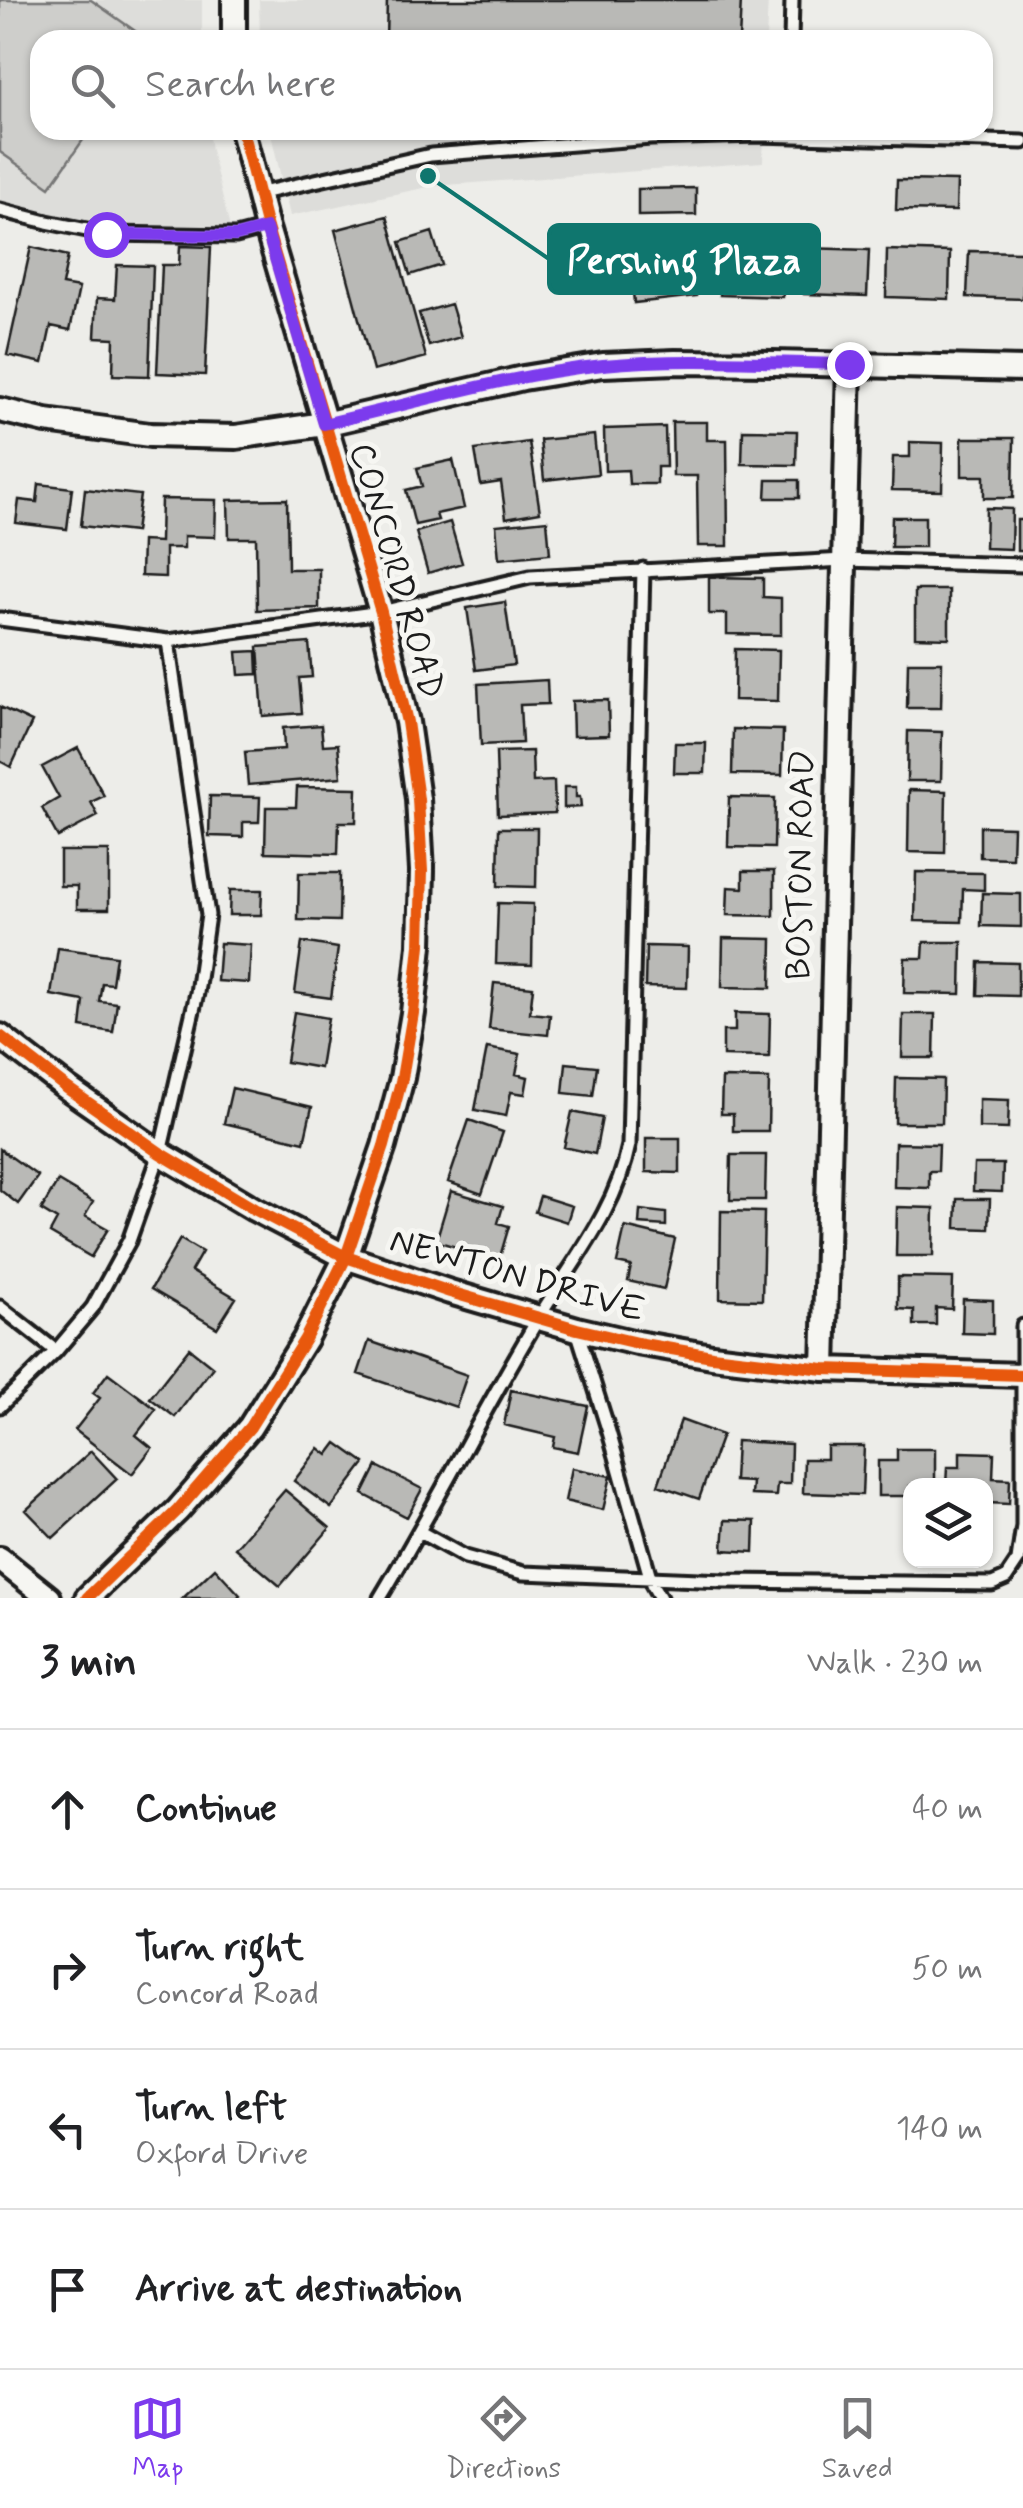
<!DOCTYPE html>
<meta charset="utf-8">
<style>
:root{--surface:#fff;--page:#f6f6f6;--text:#202124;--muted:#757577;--line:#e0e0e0;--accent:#7c3aed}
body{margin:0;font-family:Mynerve,sans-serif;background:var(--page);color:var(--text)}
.controls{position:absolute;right:30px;bottom:30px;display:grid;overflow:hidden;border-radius:20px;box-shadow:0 2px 8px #0004}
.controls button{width:90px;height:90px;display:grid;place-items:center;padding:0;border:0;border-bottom:2px solid var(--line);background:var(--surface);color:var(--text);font:50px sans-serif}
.stop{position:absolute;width:30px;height:30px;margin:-22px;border:8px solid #7c3aed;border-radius:50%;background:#fff}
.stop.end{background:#7c3aed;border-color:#fff;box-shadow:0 2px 10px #0008}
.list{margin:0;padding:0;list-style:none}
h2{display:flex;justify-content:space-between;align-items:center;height:130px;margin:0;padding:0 40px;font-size:42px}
h2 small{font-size:32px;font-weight:400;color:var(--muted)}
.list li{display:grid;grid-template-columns:65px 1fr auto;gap:30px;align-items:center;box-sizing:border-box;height:160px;padding:0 40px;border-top:2px solid var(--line)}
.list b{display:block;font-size:38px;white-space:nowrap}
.list p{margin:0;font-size:32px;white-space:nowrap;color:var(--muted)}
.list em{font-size:32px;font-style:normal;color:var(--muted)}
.icon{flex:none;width:55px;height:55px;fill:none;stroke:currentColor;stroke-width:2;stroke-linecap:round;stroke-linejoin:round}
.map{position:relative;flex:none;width:1023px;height:1598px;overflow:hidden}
.search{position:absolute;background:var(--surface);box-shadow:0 2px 8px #0004;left:30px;right:30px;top:30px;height:110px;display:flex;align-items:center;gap:25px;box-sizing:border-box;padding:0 35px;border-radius:30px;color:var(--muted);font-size:38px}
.sheet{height:770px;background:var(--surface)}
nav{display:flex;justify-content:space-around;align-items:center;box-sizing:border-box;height:140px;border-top:2px solid var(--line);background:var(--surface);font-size:28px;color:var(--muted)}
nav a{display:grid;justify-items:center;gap:5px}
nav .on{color:var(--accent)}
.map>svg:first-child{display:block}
</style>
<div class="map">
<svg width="1023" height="1598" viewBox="0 0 1023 1598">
<rect width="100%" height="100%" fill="#edede9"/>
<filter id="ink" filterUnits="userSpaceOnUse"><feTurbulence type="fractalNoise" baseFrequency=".01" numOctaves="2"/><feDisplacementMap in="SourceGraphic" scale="20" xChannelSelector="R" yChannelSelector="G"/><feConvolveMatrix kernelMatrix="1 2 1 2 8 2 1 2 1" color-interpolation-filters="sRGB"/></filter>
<g filter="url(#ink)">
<!-- built -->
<path fill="#ddddda" d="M0 0H202V40H40V130H208L211 150 230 228 217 230 122 229 65 218 0 200Z
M259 0H768L766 40H260Z
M270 130H764L763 162 433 186 290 216Z"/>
<!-- green -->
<path fill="#cececb" stroke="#757574" stroke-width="2.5" d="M0 0H91L148 40H40V130H90L50 187 0 152Z"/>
<!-- building -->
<path fill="#b9b9b6" stroke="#1c1c1c" stroke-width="2.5" d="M387 0H741L739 40H386Z
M412 130H501V133Z
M897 180 957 181 956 211 896 210Z
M696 188V215L638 216V189Z
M387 216 426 357 373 371 335 230Z
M432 232 442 265 410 275 400 242Z
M180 246 211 247 205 375 157 373 162 265H179Z
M31 247 68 256 62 285 79 288 70 330 51 326 43 363 7 355Z
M806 248 869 250 867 296 804 294Z
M721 249 785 251 783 297 720 295Z
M692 250 697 296 634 303 630 256Z
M887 250 950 252 949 299 886 297Z
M969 251 1023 252V299L967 297Z
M117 265 153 266 149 376 113 375 114 338 95 337 97 298 115 299Z
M451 304 461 337 429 346 419 313Z
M672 422H707V440H727L728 546H698L697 476H673Z
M665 427 666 467H657V484H629L628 470 605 471 604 429Z
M743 430 797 431 796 465 742 464Z
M594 435 598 474 544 480 540 440Z
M962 438H1014L1013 498H984V476H962Z
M529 442 540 512 506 518 501 482 481 485 475 450Z
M910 442 943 443 942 491 892 490 893 457H910Z
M453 460 464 508 436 514 438 520 415 525 406 490 422 486 417 468Z
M767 480H799V498H766Z
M39 484 72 488 67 529 16 523 19 500 37 502Z
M85 489 140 495 135 532 81 526Z
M161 499 216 500 215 537 184 536V548H165V577L141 576 142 541 160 542Z
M287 499 288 569H319V608L257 610 256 538H229L228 500Z
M986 508 1012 509 1011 549 985 548Z
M892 517H925V547H891Z
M547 520 550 554 499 559 496 525Z
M1017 520H1023V551H1017Z
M450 522 462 563 428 573 416 532Z
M709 577 763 578V597L781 598V635L727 634V614H709Z
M915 590H949V638L915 637Z
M505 602 514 665 476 670 467 608Z
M309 643 312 677 299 678 302 713 263 716 258 647Z
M735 649 779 650 778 701 734 700Z
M257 651 258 674 239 675 237 652Z
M908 662H942L941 708H907Z
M547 680 548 704 520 705 522 743 481 745 478 684Z
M608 700 609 735 573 736 572 701Z
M0 707 32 722 11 767 0 761Z
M321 725 323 745 338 744 341 777 248 785 245 752 284 749 283 728Z
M733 729 783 730 782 775 732 774Z
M908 731 942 732 941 781H907Z
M675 743H706L705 773H674Z
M78 748 104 796 91 802 98 816 58 837 42 808 59 798 42 767Z
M532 751 533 782 554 781 555 813 498 815 496 752Z
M297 787 357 788 356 822H339L338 854 265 852 266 807H296Z
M564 787H576V797H580L581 807 564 808Z
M909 790 946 791 945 853 908 852Z
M210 796 260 797 259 822H243V837L209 836Z
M729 797 775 798 774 848 728 847Z
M980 826 1013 827 1012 858 980 857Z
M499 828H537L536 887 498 886Z
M60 851H109V909H77V886H60Z
M743 871H774V916L727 915 728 887 743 888Z
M916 872 984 873V890L963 889 962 922 915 921Z
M299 873H340L339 921 298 920Z
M230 890H262L261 915H229Z
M982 893 1021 894V927L981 926Z
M498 903 533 904 532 965 496 964Z
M723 938 772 939 771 988 722 987Z
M302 942 338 948 331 998 295 993Z
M924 942H962L961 994 904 993 905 958H923Z
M220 943 251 945 249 983 217 981Z
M646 946 688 947 687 988 645 987Z
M58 948 116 956 112 984 102 983 99 1001 117 1003 113 1032 81 1027 84 1001 51 995Z
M979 962 1018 963V996L978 995Z
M494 983 533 987 530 1013 550 1015 548 1035 489 1029Z
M294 1012 328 1018 320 1068 286 1062Z
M735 1013 770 1014 769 1057 723 1056V1031H735Z
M903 1014H935L934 1058H902Z
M487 1048 520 1054 516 1074 528 1077 525 1094 511 1092 506 1116 475 1110Z
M566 1063 597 1066 593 1096 563 1093Z
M722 1078 769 1079 768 1131H733V1114H721Z
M896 1078 943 1079 942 1123H895Z
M232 1088 312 1107 304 1142 224 1123Z
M979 1099 1009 1100 1008 1129 979 1128Z
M572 1112 602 1118 595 1154 564 1147Z
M469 1120 503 1132 482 1194 448 1182Z
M646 1138H680V1173L646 1172Z
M895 1143 939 1144 938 1171H929V1188L894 1187Z
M0 1149 38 1176 18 1204 0 1190Z
M731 1155H766L765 1200H730Z
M974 1164H1003L1002 1192 973 1191Z
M58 1181 93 1202 85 1216 108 1229 91 1257 50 1233 57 1220 41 1210Z
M451 1191 503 1206 498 1223 509 1226 499 1260 436 1241Z
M540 1196 572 1206 567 1222 535 1212Z
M957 1199H990L989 1229 956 1228Z
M897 1207 934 1208 933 1256H896Z
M640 1210 666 1213V1226L639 1224Z
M721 1211 764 1212 762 1300 720 1299Z
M625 1227 675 1239 664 1289 628 1281 631 1266 617 1263Z
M180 1239 202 1252 191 1271 236 1298 217 1328 151 1289Z
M898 1277 953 1278 952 1309 936 1308V1325H914V1310L898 1309Z
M963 1299 993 1300V1334L962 1333Z
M369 1341 467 1375 456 1407 358 1374Z
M189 1348 213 1367 175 1417 150 1398Z
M108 1373 156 1409 136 1435 152 1448 132 1474 75 1430 100 1398 93 1393Z
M511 1390 588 1406 578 1452 553 1447 555 1437 504 1425Z
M681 1420 722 1435 699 1499 658 1485Z
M736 1441 791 1444 790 1484H777L776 1496 751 1495 752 1482 734 1481Z
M337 1443 365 1463 331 1508 294 1481 319 1448 328 1455Z
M827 1446H864L862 1495 803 1493 804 1459H827Z
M897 1449H935V1486H910V1496H878V1461H897Z
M91 1451 117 1479 53 1538 26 1510Z
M960 1452 994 1453 993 1478 1010 1479 1009 1504 987 1503 986 1486H946L947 1467H960Z
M377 1466 422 1489 407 1517 363 1494Z
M572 1468 611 1476 603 1510 565 1501Z
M285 1490 330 1528 280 1586 235 1548Z
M725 1520 755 1521 754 1552 723 1550Z
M215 1568 240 1595 237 1598H183Z"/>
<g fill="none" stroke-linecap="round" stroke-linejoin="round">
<defs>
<path id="lane" d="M791 40 792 0
M257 194 431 155 651 138 758 135 1023 142
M0 210 47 222 107 234 236 236 267 228
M0 619 168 641 381 612 530 577 844 560 1023 565
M0 1307 56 1351
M577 1330 609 1432 652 1584 660 1598
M0 1406 56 1351 93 1307 129 1241 160 1153 197 993 208 915 168 641
M420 1532 465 1557 523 1573 725 1581 992 1584 1006 1578 1018 1560 1023 1526V1326
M380 1598C435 1507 483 1411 538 1319 572 1262 616 1211 629 1145L643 569"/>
<path id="street" d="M234 0V40
M0 410 46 421 150 435 236 437 324 424 523 378 603 365 675 362 774 363 1023 369
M0 1036 67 1088 160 1153 254 1209 346 1257 450 1292 577 1329 637 1343 712 1356 824 1369 1023 1375
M824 1369 849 364
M0 1559 49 1598
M87 1598 178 1510 250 1427 305 1339 346 1257 384 1146 402 1078 413 1013 420 945 422 871 418 799 407 722 381 612 267 228 242 130"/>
</defs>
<!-- lane casing -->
<use href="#lane" stroke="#1c1c1c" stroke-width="19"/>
<!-- street casing -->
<use href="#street" stroke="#1c1c1c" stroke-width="30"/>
<!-- lane -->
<use href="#lane" stroke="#f6f6f2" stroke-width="11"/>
<!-- street -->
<use href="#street" stroke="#f6f6f2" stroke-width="22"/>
<defs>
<path id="cycleway" d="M0 1036 67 1088 160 1153 254 1209 346 1257 450 1292 577 1329 637 1343 712 1356 824 1369 1023 1375
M87 1598 178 1510 250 1427 305 1339 346 1257 384 1146 402 1078 413 1013 420 945 422 871 418 799 407 722 381 612 267 228 242 130"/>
</defs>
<!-- cycleway casing -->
<use href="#cycleway" stroke="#f6f6f2" stroke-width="19"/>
<!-- cycleway -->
<use href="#cycleway" stroke="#e8590c" stroke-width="12"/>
</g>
</g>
<g fill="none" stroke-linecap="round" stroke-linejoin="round" filter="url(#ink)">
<!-- route -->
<path stroke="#7c3aed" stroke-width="12" d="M106 234 236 236 266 228 324 424C416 403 509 375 603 365 684 357 767 363 849 364"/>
</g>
<g text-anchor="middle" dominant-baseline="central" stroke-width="10" stroke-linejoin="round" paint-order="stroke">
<!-- street labels -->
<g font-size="35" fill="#1c1c1c" stroke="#f6f6f2">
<text transform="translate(396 571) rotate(74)">CONCORD ROAD</text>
<text transform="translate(801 865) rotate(-89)">BOSTON ROAD</text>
<text transform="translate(517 1276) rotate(16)">NEWTON DRIVE</text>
</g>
</g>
<!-- callouts -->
<path fill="none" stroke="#0f766e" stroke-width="4" d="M428 176L549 259"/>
<circle fill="#0f766e" stroke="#f6f6f2" stroke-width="4" cx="428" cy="176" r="10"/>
<rect fill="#0f766e" stroke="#0f766e" stroke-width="4" x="549" y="225" width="270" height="68" rx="10"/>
<g font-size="38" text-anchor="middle" font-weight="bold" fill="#fff">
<text x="684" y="273">Pershing Plaza</text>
</g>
</svg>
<div class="controls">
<button><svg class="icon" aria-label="layers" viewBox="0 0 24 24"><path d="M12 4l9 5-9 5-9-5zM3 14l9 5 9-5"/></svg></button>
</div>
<div class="stop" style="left:106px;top:234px"></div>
<div class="stop end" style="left:849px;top:364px"></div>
<div class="search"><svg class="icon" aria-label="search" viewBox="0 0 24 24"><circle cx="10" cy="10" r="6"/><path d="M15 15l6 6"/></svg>Search here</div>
</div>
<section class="sheet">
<h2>3 min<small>Walk · 230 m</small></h2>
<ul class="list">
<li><svg class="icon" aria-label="ahead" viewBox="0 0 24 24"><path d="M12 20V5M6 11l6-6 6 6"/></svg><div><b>Continue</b></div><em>40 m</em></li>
<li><svg class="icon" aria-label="right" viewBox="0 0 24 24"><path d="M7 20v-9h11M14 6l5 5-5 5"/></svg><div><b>Turn right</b><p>Concord Road</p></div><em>50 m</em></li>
<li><svg class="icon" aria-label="left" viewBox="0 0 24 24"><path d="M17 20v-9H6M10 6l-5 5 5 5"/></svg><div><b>Turn left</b><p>Oxford Drive</p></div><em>140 m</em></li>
<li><svg class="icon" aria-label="arrive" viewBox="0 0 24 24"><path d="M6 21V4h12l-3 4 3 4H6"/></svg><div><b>Arrive at destination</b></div></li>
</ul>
</section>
<nav>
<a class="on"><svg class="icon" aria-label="map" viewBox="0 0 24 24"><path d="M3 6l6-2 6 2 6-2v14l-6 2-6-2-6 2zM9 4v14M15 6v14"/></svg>Map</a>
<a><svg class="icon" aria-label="directions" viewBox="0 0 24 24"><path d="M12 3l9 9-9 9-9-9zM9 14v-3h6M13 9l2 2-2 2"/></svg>Directions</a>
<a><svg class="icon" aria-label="saved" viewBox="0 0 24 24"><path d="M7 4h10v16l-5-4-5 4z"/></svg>Saved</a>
</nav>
